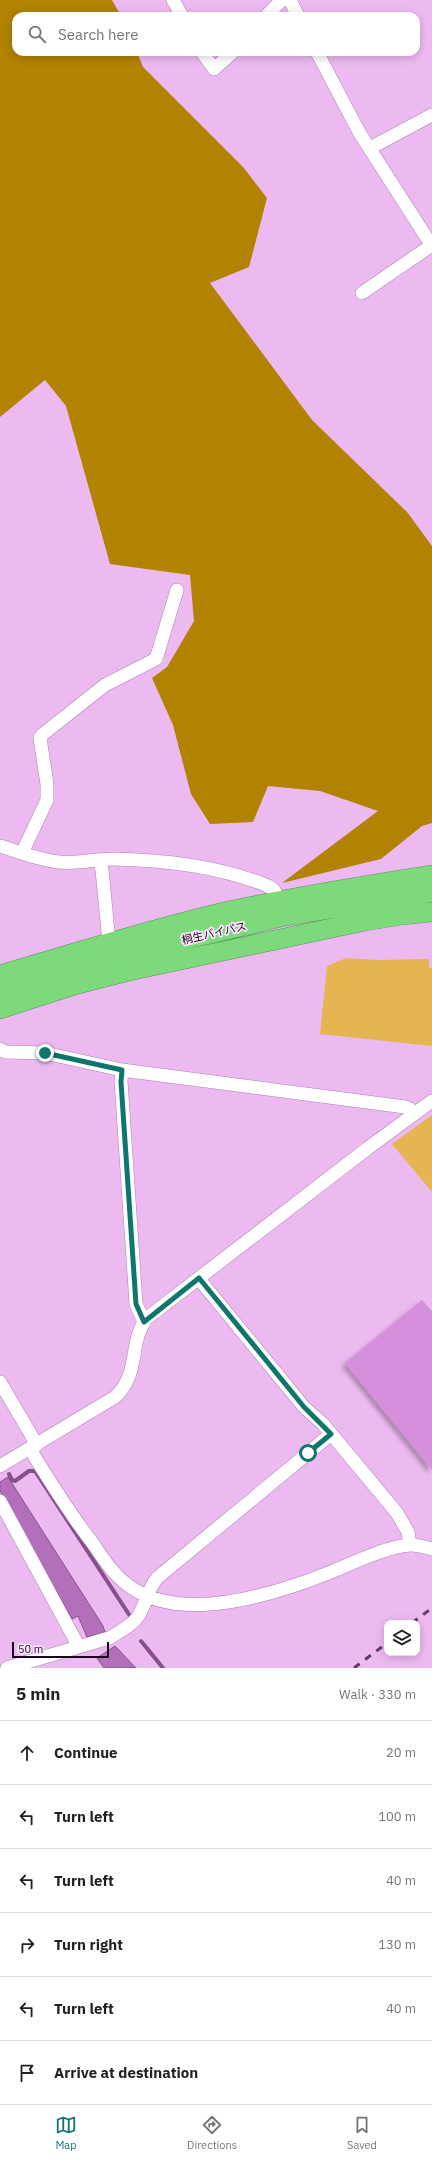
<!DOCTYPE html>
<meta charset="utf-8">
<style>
:root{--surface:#fff;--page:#f2f2f2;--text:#202124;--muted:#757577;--line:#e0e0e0;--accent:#0f766e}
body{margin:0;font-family:"IBM Plex Sans","Noto Sans JP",sans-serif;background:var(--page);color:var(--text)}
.controls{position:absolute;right:12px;bottom:12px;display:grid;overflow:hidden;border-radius:8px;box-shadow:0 2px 10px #0003}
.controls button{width:36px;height:36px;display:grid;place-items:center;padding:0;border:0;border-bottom:1px solid var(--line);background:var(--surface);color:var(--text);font:20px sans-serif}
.scale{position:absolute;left:12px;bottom:10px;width:97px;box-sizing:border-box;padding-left:4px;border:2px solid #1a081c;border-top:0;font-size:11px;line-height:14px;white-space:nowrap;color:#1a081c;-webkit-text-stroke:3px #fbe6fd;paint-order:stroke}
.stop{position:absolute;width:12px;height:12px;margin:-9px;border:3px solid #0f766e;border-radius:50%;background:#fff}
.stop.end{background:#0f766e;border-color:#fff;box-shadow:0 1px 4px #0008}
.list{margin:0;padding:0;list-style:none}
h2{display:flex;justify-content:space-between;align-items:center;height:52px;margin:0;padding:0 16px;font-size:17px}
h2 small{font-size:13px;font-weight:400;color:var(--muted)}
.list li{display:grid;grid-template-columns:26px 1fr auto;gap:12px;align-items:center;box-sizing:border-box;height:64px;padding:0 16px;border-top:1px solid var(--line)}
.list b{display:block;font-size:15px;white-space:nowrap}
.list em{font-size:13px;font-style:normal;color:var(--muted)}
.icon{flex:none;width:22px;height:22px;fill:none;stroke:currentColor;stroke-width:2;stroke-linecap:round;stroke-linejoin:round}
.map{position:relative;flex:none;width:432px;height:1668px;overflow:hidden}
.search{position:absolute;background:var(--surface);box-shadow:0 2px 10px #0003;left:12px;right:12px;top:12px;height:44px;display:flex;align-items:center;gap:10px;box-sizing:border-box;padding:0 14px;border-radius:12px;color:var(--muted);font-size:15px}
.sheet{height:436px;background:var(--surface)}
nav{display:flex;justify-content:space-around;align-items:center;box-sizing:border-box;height:56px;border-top:1px solid var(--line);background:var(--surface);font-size:11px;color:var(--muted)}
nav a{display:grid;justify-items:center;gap:2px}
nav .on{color:var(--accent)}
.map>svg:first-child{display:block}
</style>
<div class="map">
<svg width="432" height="1668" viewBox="0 0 432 1668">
<defs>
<filter id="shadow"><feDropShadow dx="-3.5" dy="3.5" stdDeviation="2" flood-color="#0004"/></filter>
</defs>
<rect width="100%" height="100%" fill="#edb9f1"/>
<!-- green -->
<path fill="#e4b551" d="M346 958 377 960 429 959V968H432V1046L320 1034 327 966Z
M432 1115V1192L392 1144Z"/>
<!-- forest -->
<path fill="#b18300" d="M0 0H112L121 16H16V52H137L143 67 243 167 267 198 249 267 210 283 312 420 407 512 432 546V823L422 826 381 859 282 883 378 811 320 791 268 786 253 822 210 824 191 794 173 725 152 678 167 667 194 621 190 575 110 564 66 406 45 380 0 417Z"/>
<!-- water -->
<path fill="#b36fba" stroke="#85508b" d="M8 1477 103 1626 105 1632 87 1637 78 1616 72 1619 0 1491V1482Z
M115 1646 136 1668H104L97 1658Z"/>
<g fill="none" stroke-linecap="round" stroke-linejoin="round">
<!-- stream -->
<path stroke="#85508b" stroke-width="4" d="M9 1474 12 1480 15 1481 29 1471H35L130 1616
M141 1641 163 1668"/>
</g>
<!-- building -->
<path fill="#d58fdb" filter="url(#shadow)" d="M422 1300 432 1311V1470L345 1363Z"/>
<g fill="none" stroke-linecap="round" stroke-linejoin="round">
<defs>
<path id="minor" d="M173 0 182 16
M290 0 298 16
M266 16 282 0
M202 52 214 69 233 52
M317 52 359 132 432 246
M370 148 432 115
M362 293 432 245
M0 846C19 852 39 860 59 862 77 864 95 859 113 859 165 860 219 866 268 886L274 890 279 901
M22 853 47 800V784L40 738 43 734 105 685 156 659 177 590
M99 860 102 870 109 942
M0 1049 5 1052 45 1053 122 1070 405 1107 410 1109 414 1114
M122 1070 121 1081 136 1304 144 1322
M199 1279 304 1407 323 1424 397 1513 408 1532 410 1545
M0 1382 37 1445
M30 1449C50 1482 70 1514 94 1545 104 1560 114 1575 129 1586 183 1625 276 1594 331 1572 351 1564 390 1545 411 1545 418 1545 425 1547 432 1549
M0 1466 115 1397C141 1373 128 1342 147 1318L368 1148 432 1101
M0 1501 79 1647
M7 1668 109 1638C119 1632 133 1625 139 1615 146 1603 148 1589 157 1578L331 1434"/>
<path id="highway" d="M0 975C74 953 148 930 224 912 293 897 362 886 432 875
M0 993 175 942 281 917 432 892
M0 1009 78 984 129 971 365 921 402 915 432 912"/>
</defs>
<!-- minor casing -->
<use href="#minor" stroke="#b07fb4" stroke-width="14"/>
<!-- highway casing -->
<use href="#highway" stroke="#5a905a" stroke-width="20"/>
<!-- minor -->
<use href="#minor" stroke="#fff" stroke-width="13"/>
<!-- highway -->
<use href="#highway" stroke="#7cda7b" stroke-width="19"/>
<!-- rail -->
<path stroke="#5d4060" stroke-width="3" stroke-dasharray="7 7" stroke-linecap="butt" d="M412 1623 432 1608
M354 1668 387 1643"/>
</g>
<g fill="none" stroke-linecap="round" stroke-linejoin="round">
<!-- route -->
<path stroke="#0f766e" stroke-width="5" d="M45 1053 122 1070 121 1082 136 1304 144 1322 199 1278 304 1407 331 1434 308 1453"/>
</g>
<g text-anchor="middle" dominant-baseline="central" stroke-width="3.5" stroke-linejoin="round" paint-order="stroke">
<!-- street labels -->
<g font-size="11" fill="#1a081c" stroke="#fbe6fd">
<text transform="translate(214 933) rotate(-13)">桐生バイパス</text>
</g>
</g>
</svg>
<div class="controls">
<button><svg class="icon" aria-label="layers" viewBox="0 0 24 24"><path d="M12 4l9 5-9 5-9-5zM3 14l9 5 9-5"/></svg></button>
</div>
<div class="scale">50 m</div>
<div class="stop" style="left:308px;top:1453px"></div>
<div class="stop end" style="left:45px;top:1053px"></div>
<div class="search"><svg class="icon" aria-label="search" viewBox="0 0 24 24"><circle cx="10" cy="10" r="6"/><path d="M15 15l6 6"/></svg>Search here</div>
</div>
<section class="sheet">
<h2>5 min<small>Walk · 330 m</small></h2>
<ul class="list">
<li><svg class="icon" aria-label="ahead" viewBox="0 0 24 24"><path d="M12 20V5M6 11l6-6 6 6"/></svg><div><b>Continue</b></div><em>20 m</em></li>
<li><svg class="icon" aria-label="left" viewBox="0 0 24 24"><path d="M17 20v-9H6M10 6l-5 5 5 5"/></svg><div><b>Turn left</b></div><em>100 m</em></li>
<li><svg class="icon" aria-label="left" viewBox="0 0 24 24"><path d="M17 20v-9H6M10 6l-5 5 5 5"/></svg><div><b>Turn left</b></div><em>40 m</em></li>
<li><svg class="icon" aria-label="right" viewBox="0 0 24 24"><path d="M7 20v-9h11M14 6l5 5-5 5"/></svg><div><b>Turn right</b></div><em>130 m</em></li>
<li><svg class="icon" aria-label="left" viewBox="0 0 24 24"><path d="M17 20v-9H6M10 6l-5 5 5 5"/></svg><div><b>Turn left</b></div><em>40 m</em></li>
<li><svg class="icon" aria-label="arrive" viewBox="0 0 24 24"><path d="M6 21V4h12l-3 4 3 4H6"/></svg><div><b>Arrive at destination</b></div></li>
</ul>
</section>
<nav>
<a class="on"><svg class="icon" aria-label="map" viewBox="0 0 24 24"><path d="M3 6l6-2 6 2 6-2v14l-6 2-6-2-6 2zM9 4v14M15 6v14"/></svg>Map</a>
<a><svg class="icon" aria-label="directions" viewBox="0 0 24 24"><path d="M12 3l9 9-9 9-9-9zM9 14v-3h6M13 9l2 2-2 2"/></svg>Directions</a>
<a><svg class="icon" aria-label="saved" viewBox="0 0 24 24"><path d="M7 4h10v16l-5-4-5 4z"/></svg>Saved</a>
</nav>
